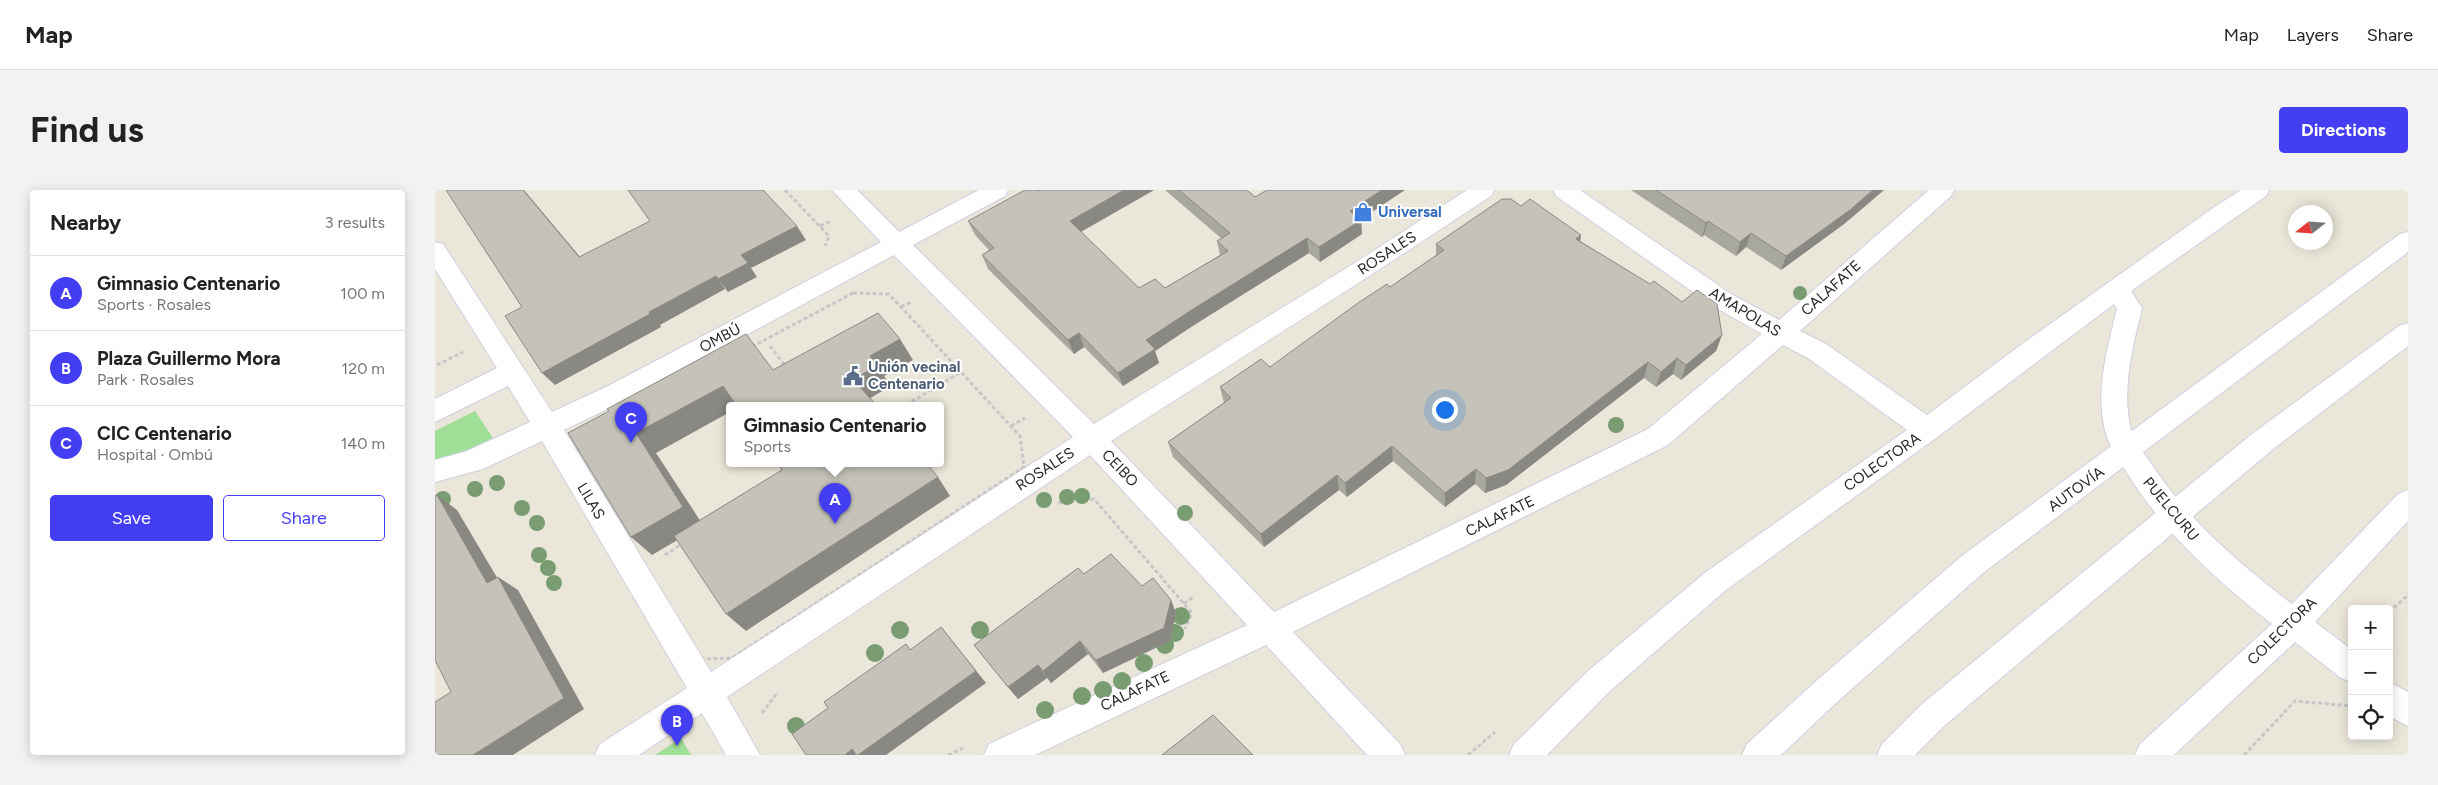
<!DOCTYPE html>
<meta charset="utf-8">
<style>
:root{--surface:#fff;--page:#f2f2f2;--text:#222;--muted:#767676;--line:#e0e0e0;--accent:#443ef2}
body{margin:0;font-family:Figtree,sans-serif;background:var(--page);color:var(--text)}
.controls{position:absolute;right:15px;bottom:15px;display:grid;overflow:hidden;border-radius:5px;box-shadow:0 2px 12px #0003}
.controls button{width:45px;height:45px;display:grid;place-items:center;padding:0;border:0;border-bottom:1px solid var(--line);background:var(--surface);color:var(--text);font:25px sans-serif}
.compass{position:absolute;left:1853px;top:15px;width:45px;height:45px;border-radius:50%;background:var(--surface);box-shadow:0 2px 12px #0003;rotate:253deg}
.you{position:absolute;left:1009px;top:219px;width:18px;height:18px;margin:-12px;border:4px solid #fff;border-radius:50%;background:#1a73e8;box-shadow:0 0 0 8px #1a73e833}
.badge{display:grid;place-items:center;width:32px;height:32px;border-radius:50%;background:var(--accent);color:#fff;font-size:16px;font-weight:700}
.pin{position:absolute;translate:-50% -41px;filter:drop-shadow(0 1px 2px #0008)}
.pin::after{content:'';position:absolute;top:26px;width:18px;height:15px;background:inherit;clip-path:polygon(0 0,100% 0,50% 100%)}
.popup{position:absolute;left:291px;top:212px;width:218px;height:65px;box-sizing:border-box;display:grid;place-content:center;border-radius:5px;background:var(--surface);filter:drop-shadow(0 1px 4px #0005);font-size:16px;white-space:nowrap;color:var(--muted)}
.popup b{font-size:19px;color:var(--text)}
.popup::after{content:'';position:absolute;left:50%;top:100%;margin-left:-10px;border:10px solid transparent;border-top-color:var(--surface)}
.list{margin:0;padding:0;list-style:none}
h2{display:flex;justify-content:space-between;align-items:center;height:65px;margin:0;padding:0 20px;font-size:21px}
h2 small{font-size:16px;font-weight:400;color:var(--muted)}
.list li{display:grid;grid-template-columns:32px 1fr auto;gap:15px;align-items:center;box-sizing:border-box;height:75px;padding:0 20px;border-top:1px solid var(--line)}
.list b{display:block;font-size:19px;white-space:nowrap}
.list p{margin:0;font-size:16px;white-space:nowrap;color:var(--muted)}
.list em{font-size:16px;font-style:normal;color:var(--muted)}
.actions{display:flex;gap:10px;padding:15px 20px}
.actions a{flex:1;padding:11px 0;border:1px solid var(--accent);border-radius:5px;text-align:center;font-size:18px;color:var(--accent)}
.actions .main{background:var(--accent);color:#fff}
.icon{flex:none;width:28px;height:28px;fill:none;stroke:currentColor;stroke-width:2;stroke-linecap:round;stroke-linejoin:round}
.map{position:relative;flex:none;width:1973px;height:565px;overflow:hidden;border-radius:5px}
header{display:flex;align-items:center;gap:30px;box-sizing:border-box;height:70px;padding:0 25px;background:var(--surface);border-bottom:1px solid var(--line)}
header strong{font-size:24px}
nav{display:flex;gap:28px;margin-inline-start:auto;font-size:18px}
.intro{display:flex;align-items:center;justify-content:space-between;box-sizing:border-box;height:120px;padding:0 30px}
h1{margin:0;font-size:35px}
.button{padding:12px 22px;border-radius:5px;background:var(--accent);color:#fff;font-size:18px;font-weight:700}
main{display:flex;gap:30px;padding:0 30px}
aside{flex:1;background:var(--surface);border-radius:5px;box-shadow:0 2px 12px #0003}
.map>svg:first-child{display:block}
</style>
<header>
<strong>Map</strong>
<nav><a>Map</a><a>Layers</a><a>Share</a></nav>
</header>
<div class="intro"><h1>Find us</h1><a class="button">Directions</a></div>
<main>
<aside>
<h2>Nearby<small>3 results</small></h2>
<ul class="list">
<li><span class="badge">A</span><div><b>Gimnasio Centenario</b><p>Sports · Rosales</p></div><em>100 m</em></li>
<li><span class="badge">B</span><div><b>Plaza Guillermo Mora</b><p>Park · Rosales</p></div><em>120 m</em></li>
<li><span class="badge">C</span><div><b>CIC Centenario</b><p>Hospital · Ombú</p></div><em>140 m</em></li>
</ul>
<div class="actions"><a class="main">Save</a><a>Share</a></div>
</aside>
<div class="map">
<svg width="1973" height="565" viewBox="0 0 1973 565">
<rect width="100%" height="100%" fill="#eae6d9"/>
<!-- green -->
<path fill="#a0df97" d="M40 221 58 248 25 264 0 271V241Z
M246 548 256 565H220Z"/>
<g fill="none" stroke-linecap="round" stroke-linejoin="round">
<defs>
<path id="minor" d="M397 0H422L464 42 544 0H573L570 6 478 55 659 234 923 71 1032 0H1059L1056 6 939 83 676 251 839 422 1213 239 1327 144 1278 116 1121 6 1118 0H1145L1296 104 1344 130 1494 0H1519L1516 6 1365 141 1391 154 1492 225 1583 157 1778 18 1806 0H1834L1831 6 1696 101 1707 118C1698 155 1687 197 1695 235 1698 249 1707 261 1715 272 1752 329 1803 373 1857 414L1963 304 1973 300V331L1880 432 1917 460V492L1906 488 1860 452 1739 565H1700L1705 554 1837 434C1781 390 1730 344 1692 283 1683 269 1672 253 1669 236 1661 198 1673 155 1682 119L1679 114 1501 248 1291 400 1175 501 1112 565H1074L1079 554 1153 481 1271 382 1472 240 1373 168 1348 155 1233 255 858 442 965 554 970 565H932L831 455 600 565H549L554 554 812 435 655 265 292 507 325 565H291L267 523 204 565H160L165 554 252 498 107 251 48 279 0 292V270L32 261 95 232 73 196 0 232V209L62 178 0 79V52L8 54 117 222 173 196 446 52ZM459 65 638 247 276 482 129 240 191 210Z
M1954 492 1973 502V536L1954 526Z"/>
<path id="tertiary" d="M1973 42V62L1548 383 1402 512 1346 565H1307L1312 554 1380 492 1528 365 1965 44Z
M1973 133V156L1837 260 1509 536 1480 565H1442L1447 554 1487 514 1817 244 1964 136Z"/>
</defs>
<!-- minor casing -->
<use href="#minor" stroke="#cfcfe0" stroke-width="2"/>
<!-- tertiary casing -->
<use href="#tertiary" stroke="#cfcfe0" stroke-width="2"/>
<!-- path -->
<path stroke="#c7c7c7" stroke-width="3" stroke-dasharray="4 2.5" stroke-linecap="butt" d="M350 0 394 46 390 56
M385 36 396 31
M418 103 454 104 585 246 589 277 297 468 266 469 139 265 151 245Z
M466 117 476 112
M335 156 351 177
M2 175 28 162
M471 215 526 182
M576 236 590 228
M623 313 659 309 757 423 750 439
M230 365 248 353
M749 414 758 407
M1954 422 1973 405
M327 523 343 502
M513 565 528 558
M1033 565 1060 542
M1809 565 1860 511 1917 516"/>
<!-- minor -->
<use href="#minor" fill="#fff" fill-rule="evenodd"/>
<!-- tertiary -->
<use href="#tertiary" fill="#fff" fill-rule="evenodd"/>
</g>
<!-- trees -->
<g fill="#799c72">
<circle cx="1365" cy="103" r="7"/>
<circle cx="1181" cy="235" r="8"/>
<circle cx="62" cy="293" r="8"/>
<circle cx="40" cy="299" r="8"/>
<circle cx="647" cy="306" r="8"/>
<circle cx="632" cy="307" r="8"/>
<circle cx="8" cy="309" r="8"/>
<circle cx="609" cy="310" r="8"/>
<circle cx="87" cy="318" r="8"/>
<circle cx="750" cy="323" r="8"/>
<circle cx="102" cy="333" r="8"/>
<circle cx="104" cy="365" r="8"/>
<circle cx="113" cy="378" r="8"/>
<circle cx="119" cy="393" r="8"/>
<circle cx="746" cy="426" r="9"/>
<circle cx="465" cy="440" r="9"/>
<circle cx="545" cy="440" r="9"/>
<circle cx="740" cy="443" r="9"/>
<circle cx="730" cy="455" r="9"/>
<circle cx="440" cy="463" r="9"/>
<circle cx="709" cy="473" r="9"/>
<circle cx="687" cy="491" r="9"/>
<circle cx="668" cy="500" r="9"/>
<circle cx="647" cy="506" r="9"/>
<circle cx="610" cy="520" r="9"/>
<circle cx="361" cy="536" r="9"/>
</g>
<!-- wall -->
<path fill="#a9a89f" d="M719 0 646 42 704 98H730L785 65 782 51 787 49 730 0H812L820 7 926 29 927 44 885 72 874 63 759 135 720 161 724 173 688 196 649 157 639 164 553 79 547 65 554 60 540 45 533 31 603 1Z
M1196 0H1449L1409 34 1346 80 1311 57 1301 66 1269 45 1267 47Z
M1086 16 1146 45 1145 51 1287 145 1281 161 1246 190 1238 184 1221 197 1209 188 1071 295 1050 303 1040 294 1010 317 958 271 912 307 904 300 829 357 738 267 733 252 789 213 785 197 835 177 955 97 1001 66V54Z
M649 384 707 396 736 410 741 423 735 451 668 483 653 464 616 493 612 488 583 509 539 455Z"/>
<!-- shaded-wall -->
<path fill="#8a8882" d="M88 0H89L156 80 144 67Z
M689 0H719L640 45 635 31Z
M947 0H970L916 36 915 21Z
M1438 0H1449L1409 34 1346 80 1351 66Z
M926 30 927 44 885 72 884 57Z
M1273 31 1269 45 1267 47 1271 33Z
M362 36 371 50 316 78 322 87 293 102 283 89 306 65Z
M1316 43 1311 57 1301 66 1305 52Z
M1146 45 1144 61 1141 49Z
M872 48 874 63 759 135 720 161 724 173 688 196 683 183 711 150 755 121Z
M281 86 290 99 225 135 226 137 120 195 107 183 214 122Z
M644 143 649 157 639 164 633 150Z
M1287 145 1281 161 1246 190 1251 175Z
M465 149 478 170 449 186 456 196 432 210 418 189 435 166Z
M1242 168 1238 184 1221 197 1226 182Z
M1213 172 1209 188 1071 295 1050 303 1051 288Z
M288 196 304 215H295V222L221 263 268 335 217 365 196 347 201 243Z
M957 256 958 271 912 307 910 293Z
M1041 279 1040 294 1010 317V303Z
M902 285 904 300 829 357 826 344Z
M503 287 515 306 311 441 291 424Z
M2 305 22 320 73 406 52 393Z
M63 387 83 400 149 519 78 565H38Z
M736 410 741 423 735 451 668 483 661 470Z
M506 437 551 493 451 565H410L417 559Z
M645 451 653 464 616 493 608 481Z
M603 475 612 488 583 509 573 497Z"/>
<!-- building -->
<path fill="#c5c3b9" stroke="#8a8882" d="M11 0H88L144 67 215 31 193 0H328L362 36 306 65 313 73 283 89 281 86 214 122 215 124 107 183 70 126 87 117Z
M590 0H602L603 1 605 0H689L635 31 704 98 720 89 730 98 793 61 782 51 795 43 744 0H812L820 7 832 0H947L915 21 926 30 884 57 872 48 755 121 711 150 720 159 683 183 644 143 633 150 547 65 559 58 533 31Z
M1221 0H1438L1415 20 1351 66 1316 43 1305 52 1273 31 1271 33Z
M1067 9H1076L1086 16 1095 9 1146 45 1141 49 1215 94 1219 91 1247 112 1262 100 1282 114 1287 145 1251 175 1242 168 1226 182 1213 172 1073 280 1051 288 1041 279 1010 303 957 256 910 293 902 285 826 344 733 252 796 208 785 197 826 169 835 177 923 113 952 94 955 97 1009 60 1001 54Z
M443 123 465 149 435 166 443 176 418 189 441 215H301L288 196 201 243 248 317 196 347 133 243 174 221 172 219 311 144 338 180Z
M342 273H491L503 287 291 424 239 346 347 280Z
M2 305 52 393 63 387 129 508 38 565H0V512L16 502 0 470V306Z
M676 364 707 396 718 388 736 410 729 438 661 470 645 451 608 481 603 475 573 497 539 455 643 378 649 384Z
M506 437 541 481 423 565H421L417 559 410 565H371L357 544 393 518 389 512 471 454 475 460Z
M778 525 818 565H727Z"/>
<!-- icons -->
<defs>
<symbol id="shop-bare" viewBox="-9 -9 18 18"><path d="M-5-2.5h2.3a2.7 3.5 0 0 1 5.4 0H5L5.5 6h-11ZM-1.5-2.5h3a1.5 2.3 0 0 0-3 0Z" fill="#3f7fe0" stroke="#fff" stroke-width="2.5" paint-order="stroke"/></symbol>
<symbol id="civic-bare" viewBox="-9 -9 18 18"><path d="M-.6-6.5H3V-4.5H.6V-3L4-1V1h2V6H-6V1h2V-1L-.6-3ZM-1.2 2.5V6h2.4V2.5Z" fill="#5c6f8a" stroke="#fff" stroke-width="2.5" paint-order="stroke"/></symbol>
</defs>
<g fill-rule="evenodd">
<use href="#shop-bare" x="914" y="8" width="28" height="28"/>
<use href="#civic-bare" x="404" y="172" width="28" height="28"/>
</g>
<g text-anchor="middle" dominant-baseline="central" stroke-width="4" stroke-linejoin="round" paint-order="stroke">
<!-- shop labels -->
<g font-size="15" font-weight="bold" fill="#366cbe" stroke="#fff" text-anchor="start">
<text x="943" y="22">Universal</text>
</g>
<!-- street labels -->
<g font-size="15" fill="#272727" stroke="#fff">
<text transform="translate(952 63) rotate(-33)">ROSALES</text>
<text transform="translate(1396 98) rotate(-42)">CALAFATE</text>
<text transform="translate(1310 122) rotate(31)">AMAPOLAS</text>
<text transform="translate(285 148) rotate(-28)">OMBÚ</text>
<text transform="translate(1447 272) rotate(-35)">COLECTORA</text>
<text transform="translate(685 278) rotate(46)">CEIBO</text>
<text transform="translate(610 279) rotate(-33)">ROSALES</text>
<text transform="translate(1641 299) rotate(-36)">AUTOVÍA</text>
<text transform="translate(156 311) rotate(59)">LILAS</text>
<text transform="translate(1736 319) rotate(50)">PUELCURU</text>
<text transform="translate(1065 326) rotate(-26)">CALAFATE</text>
<text transform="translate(1847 441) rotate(-44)">COLECTORA</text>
<text transform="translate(700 501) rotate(-25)">CALAFATE</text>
</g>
<!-- service labels -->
<g font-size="15" font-weight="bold" fill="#4e5e75" stroke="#fff" text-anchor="start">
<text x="433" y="177">Unión vecinal<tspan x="433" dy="17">Centenario</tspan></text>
</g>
</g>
</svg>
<div class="controls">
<button>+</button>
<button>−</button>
<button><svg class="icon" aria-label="locate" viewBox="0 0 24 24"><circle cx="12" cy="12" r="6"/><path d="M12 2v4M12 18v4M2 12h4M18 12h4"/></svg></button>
</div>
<svg class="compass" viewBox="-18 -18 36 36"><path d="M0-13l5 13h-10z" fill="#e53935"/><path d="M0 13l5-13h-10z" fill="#767676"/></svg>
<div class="you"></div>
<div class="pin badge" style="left:400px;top:334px">A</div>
<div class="popup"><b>Gimnasio Centenario</b>Sports</div>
<div class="pin badge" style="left:242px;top:556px">B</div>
<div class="pin badge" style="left:196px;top:253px">C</div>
</div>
</main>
